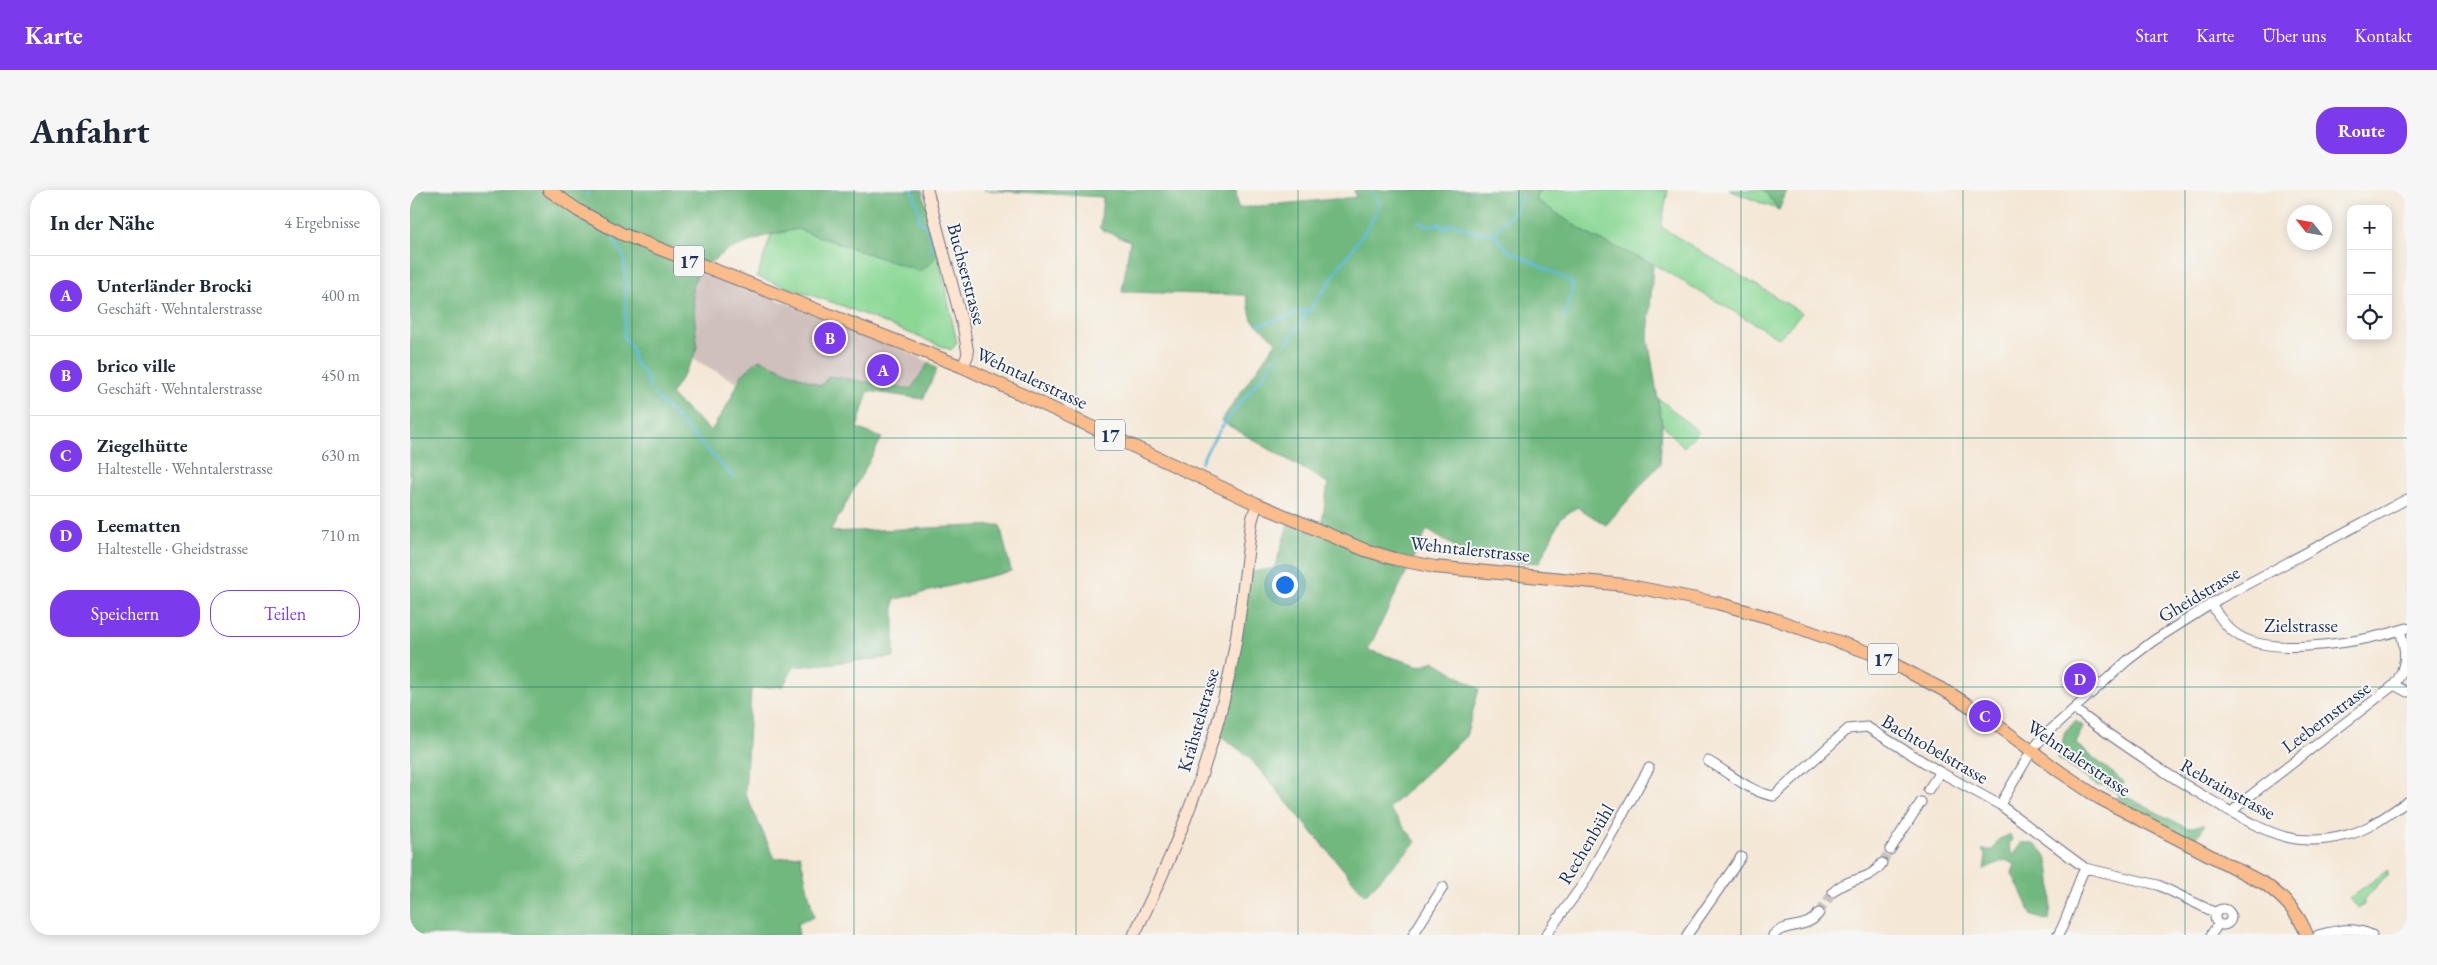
<!DOCTYPE html>
<html lang="de">
<meta charset="utf-8">
<style>
:root{--surface:#fff;--page:#f6f6f7;--text:#1f2937;--muted:#747a83;--line:#e0e1e3;--accent:#7c3aed}
body{margin:0;font-family:"EB Garamond",serif;background:var(--page);color:var(--text)}
.controls{position:absolute;right:15px;top:15px;display:grid;overflow:hidden;border-radius:10px;box-shadow:0 2px 12px #0003}
.controls button{width:45px;height:45px;display:grid;place-items:center;padding:0;border:0;border-bottom:1px solid var(--line);background:var(--surface);color:var(--text);font:25px sans-serif}
.compass{position:absolute;left:1877px;top:15px;width:45px;height:45px;border-radius:50%;background:var(--surface);box-shadow:0 2px 12px #0003;rotate:301deg}
.you{position:absolute;left:874px;top:394px;width:18px;height:18px;margin:-12px;border:4px solid #fff;border-radius:50%;background:#1a73e8;box-shadow:0 0 0 8px #1a73e833}
.badge{display:grid;place-items:center;width:32px;height:32px;border-radius:50%;background:var(--accent);color:#fff;font-size:16px;font-weight:700}
.pin{position:absolute;translate:-50% -50%;border:2px solid #fff;box-shadow:0 1px 5px #0006}
.list{margin:0;padding:0;list-style:none}
h2{display:flex;justify-content:space-between;align-items:center;height:65px;margin:0;padding:0 20px;font-size:21px}
h2 small{font-size:16px;font-weight:400;color:var(--muted)}
.list li{display:grid;grid-template-columns:32px 1fr auto;gap:15px;align-items:center;box-sizing:border-box;height:80px;padding:0 20px;border-top:1px solid var(--line)}
.list b{display:block;font-size:19px;white-space:nowrap}
.list p{margin:0;font-size:16px;white-space:nowrap;color:var(--muted)}
.list em{font-size:16px;font-style:normal;color:var(--muted)}
.actions{display:flex;gap:10px;padding:15px 20px}
.actions a{flex:1;padding:11px 0;border:1px solid var(--accent);border-radius:20px;text-align:center;font-size:18px;color:var(--accent)}
.actions .main{background:var(--accent);color:#fff}
.icon{flex:none;width:28px;height:28px;fill:none;stroke:currentColor;stroke-width:2;stroke-linecap:round;stroke-linejoin:round}
.map{position:relative;flex:none;width:1997px;height:745px;overflow:hidden;border-radius:20px}
header{display:flex;align-items:center;gap:30px;box-sizing:border-box;height:70px;padding:0 25px;background:var(--accent);color:#fff}
header strong{font-size:24px}
nav{display:flex;gap:28px;margin-inline-start:auto;font-size:18px}
.intro{display:flex;align-items:center;justify-content:space-between;box-sizing:border-box;height:120px;padding:0 30px}
h1{margin:0;font-size:35px}
.button{padding:12px 22px;border-radius:20px;background:var(--accent);color:#fff;font-size:18px;font-weight:700}
main{display:flex;gap:30px;padding:0 30px}
aside{flex:1;background:var(--surface);border-radius:20px;box-shadow:0 2px 12px #0003}
.map>svg:first-child{display:block}
</style>
<header>
<strong>Karte</strong>
<nav><a>Start</a><a>Karte</a><a>Über uns</a><a>Kontakt</a></nav>
</header>
<div class="intro"><h1>Anfahrt</h1><a class="button">Route</a></div>
<main>
<aside>
<h2>In der Nähe<small>4 Ergebnisse</small></h2>
<ul class="list">
<li><span class="badge">A</span><div><b>Unterländer Brocki</b><p>Geschäft · Wehntalerstrasse</p></div><em>400 m</em></li>
<li><span class="badge">B</span><div><b>brico ville</b><p>Geschäft · Wehntalerstrasse</p></div><em>450 m</em></li>
<li><span class="badge">C</span><div><b>Ziegelhütte</b><p>Haltestelle · Wehntalerstrasse</p></div><em>630 m</em></li>
<li><span class="badge">D</span><div><b>Leematten</b><p>Haltestelle · Gheidstrasse</p></div><em>710 m</em></li>
</ul>
<div class="actions"><a class="main">Speichern</a><a>Teilen</a></div>
</aside>
<div class="map">
<svg width="1997" height="745" viewBox="0 0 1997 745">
<rect width="100%" height="100%" fill="#f6f6f2"/>
<filter id="ink" filterUnits="userSpaceOnUse"><feTurbulence type="fractalNoise" baseFrequency=".02" numOctaves="2"/><feDisplacementMap in="SourceGraphic" scale="10" xChannelSelector="R" yChannelSelector="G"/><feConvolveMatrix kernelMatrix="1 2 1 2 8 2 1 2 1" color-interpolation-filters="sRGB"/></filter>
<filter id="wash" filterUnits="userSpaceOnUse"><feTurbulence type="fractalNoise" baseFrequency=".0096" numOctaves="4" result="noise"/><feDisplacementMap in="SourceGraphic" scale="20" xChannelSelector="R" yChannelSelector="G"/><feGaussianBlur stdDeviation="1.12" result="paint"/><feColorMatrix in="noise" values="0 0 0 0 0 0 0 0 0 0 0 0 0 0 0 0 0 1.4 0 .05"/><feComposite in="paint" operator="in"/></filter>
<g filter="url(#wash)">
<rect width="100%" height="100%" fill="#f4e7d5"/>
<!-- industrial -->
<path fill="#cfc0bb" d="M291 79 477 153 519 172 502 199 419 186 411 197 349 169 332 185 328 193 283 169 287 157 282 95Z"/>
<!-- green -->
<path fill="#8bd895" stroke="#53847a" d="M1130 0H1258L1251 37 1392 123 1369 148 1243 74 1181 46 1125 9Z
M1319 0H1354L1369 20Z
M387 39 508 81 528 63 547 153 541 160 433 116 347 87 361 45Z
M1247 207 1289 242 1274 257 1252 234Z
M1978 680 1977 685 1953 711 1955 713 1948 718 1939 708Z"/>
<!-- forest -->
<path fill="#70b87e" stroke="#46746e" d="M0 0H512L528 63 521 73 509 81 387 39 357 45 316 61 291 79 282 95 287 157 283 169 261 205 301 241 318 214 332 185 349 169 411 196 419 186 501 199 519 172 527 179 513 209 458 201 447 238 472 248 420 342 590 335 601 381 484 410V467L384 477 373 496 341 499 335 603 365 669 390 665 404 727 387 734 389 745H0Z
M574 0H826L828 18 946 7 944 0H1130L1125 9 1181 46 1243 74 1238 149 1252 234 1250 274 1196 335 1167 317 1151 328 1129 373 1066 369 1017 340 958 460 1010 476 1024 471 1069 499 1056 546 979 618 1006 652 955 705 838 566 811 546 841 382 865 378 878 334 910 345 918 293 811 231 866 152 842 130 836 105 712 102 720 51 690 39 693 7Z
M1354 0H1377L1369 20 1356 3Z
M1666 531 1673 536 1666 554 1714 592 1711 599 1715 606 1777 638 1795 634 1784 653 1707 609 1709 605 1695 595 1687 596 1648 569 1655 541Z
M1600 645 1602 649 1599 654 1602 665H1604L1611 653C1648 648 1642 708 1639 731L1622 726 1602 683 1605 674 1595 670 1574 679 1576 667 1572 660H1583L1589 649Z"/>
<g fill="none" stroke-linecap="round" stroke-linejoin="round">
<!-- stream -->
<path stroke="#5dbcdb" stroke-width="2.5" d="M502 0 509 19V30L516 36 523 55 520 60
M177 7 178 0
M1009 32 1018 36 1029 34 1034 39 1041 33 1069 43 1073 41 1084 45 1098 60 1160 91 1163 97 1154 128
M1084 45C1094 29 1105 25 1112 6
M203 48 214 67 216 111 214 147 223 160 224 171 237 187 239 199
M849 135 898 120
M876 154 961 32 970 14 962 0
M244 204 324 288
M791 273C809 232 845 200 869 163"/>
</g>
</g>
<g filter="url(#ink)">
<g fill="none" stroke-linecap="round" stroke-linejoin="round">
<!-- street-tunnel -->
<path stroke="#c9c2bd" stroke-width="9" stroke-dasharray="9 4.5" stroke-linecap="butt" d="M1472 673 1480 660
M1409 723 1423 702"/>
<defs>
<path id="street" d="M1801 413C1808 426 1818 440 1831 447 1868 467 1958 451 1997 438
M1984 495 1997 502
M1664 519C1710 553 1755 584 1804 612 1827 625 1850 640 1876 647 1895 652 1918 650 1937 645 1959 640 1978 624 1997 612
M1298 571C1318 582 1341 603 1364 606L1438 539 1457 537 1530 582 1590 615 1675 678 1748 695 1806 723
M1518 600 1530 582
M1590 615 1622 560 1635 545 1718 470 1743 451 1809 409 1997 309
M1822 622 1832 612 1984 495C1997 477 1997 462 1990 441
M1480 660 1511 612
M1423 702C1437 687 1460 692 1472 673
M1805 727a8 8 0 1 1 16 0a8 8 0 1 1-16 0Z
M1003 745 1033 697
M1136 745 1174 693 1239 578
M1277 745 1331 667
M1363 745C1377 732 1397 740 1409 723
M1648 745C1661 724 1664 699 1675 678
M1801 745 1808 734
M1908 745C1927 740 1943 736 1962 745"/>
<path id="secondary" d="M517 0 554 140 558 164 553 177
M724 745C766 660 802 571 821 477 831 429 835 378 842 330L847 314"/>
<path id="primary" d="M139 0 169 21 212 44 553 177 847 314 955 360 985 369 1025 377 1215 395 1307 413 1361 428 1466 465 1541 504 1575 526 1649 581 1689 608 1855 694C1874 708 1888 722 1897 745"/>
</defs>
<!-- street casing -->
<use href="#street" stroke="#676f88" stroke-width="11"/>
<!-- secondary casing -->
<use href="#secondary" stroke="#676f88" stroke-width="13"/>
<!-- primary casing -->
<use href="#primary" stroke="#676f88" stroke-width="14"/>
<!-- street -->
<use href="#street" stroke="#fff" stroke-width="9"/>
<!-- secondary -->
<use href="#secondary" stroke="#fde4d0" stroke-width="11"/>
<!-- primary -->
<use href="#primary" stroke="#f9bc8a" stroke-width="12"/>
</g>
</g>
<!-- grid -->
<path fill="none" stroke="#0f766e" stroke-width="1" stroke-opacity="0.55" d="M222 0V745M444 0V745M666 0V745M888 0V745M1109 0V745M1331 0V745M1553 0V745M1775 0V745M0 248H1997M0 497H1997"/>
<g text-anchor="middle" dominant-baseline="central" stroke-width="4" stroke-linejoin="round" paint-order="stroke">
<!-- shield labels -->
<g fill="#f6f6f2" stroke="#5d6b8a" stroke-width="1">
<rect x="264" y="55.5" width="30" height="31" rx="4"/>
<rect x="685" y="229.5" width="30" height="31" rx="4"/>
<rect x="1458" y="453.5" width="30" height="31" rx="4"/>
</g>
<g font-size="18" font-weight="bold" fill="#1b2f5e">
<text x="279" y="71">17</text>
<text x="700" y="245">17</text>
<text x="1473" y="469">17</text>
</g>
<!-- street labels -->
<g font-size="19" fill="#1b2f5e" stroke="#f6f6f2">
<text transform="translate(557 84) rotate(75)">Buchserstrasse</text>
<text transform="translate(622 188) rotate(25)">Wehntalerstrasse</text>
<text transform="translate(1060 359) rotate(6)">Wehntalerstrasse</text>
<text transform="translate(1789 404) rotate(-31)">Gheidstrasse</text>
<text x="1891" y="435">Zielstrasse</text>
<text transform="translate(1916 527) rotate(-37)">Leebernstrasse</text>
<text transform="translate(788 530) rotate(-74)">Krähstelstrasse</text>
<text transform="translate(1525 559) rotate(30)">Bachtobelstrasse</text>
<text transform="translate(1669 568) rotate(34)">Wehntalerstrasse</text>
<text transform="translate(1818 599) rotate(29)">Rebrainstrasse</text>
<text transform="translate(1176 654) rotate(-59)">Rechenbühl</text>
</g>
</g>
</svg>
<div class="controls">
<button>+</button>
<button>−</button>
<button><svg class="icon" aria-label="locate" viewBox="0 0 24 24"><circle cx="12" cy="12" r="6"/><path d="M12 2v4M12 18v4M2 12h4M18 12h4"/></svg></button>
</div>
<svg class="compass" viewBox="-18 -18 36 36"><path d="M0-13l5 13h-10z" fill="#e53935"/><path d="M0 13l5-13h-10z" fill="#747a83"/></svg>
<div class="you"></div>
<div class="pin badge" style="left:473px;top:180px">A</div>
<div class="pin badge" style="left:420px;top:148px">B</div>
<div class="pin badge" style="left:1575px;top:526px">C</div>
<div class="pin badge" style="left:1670px;top:489px">D</div>
</div>
</main>
